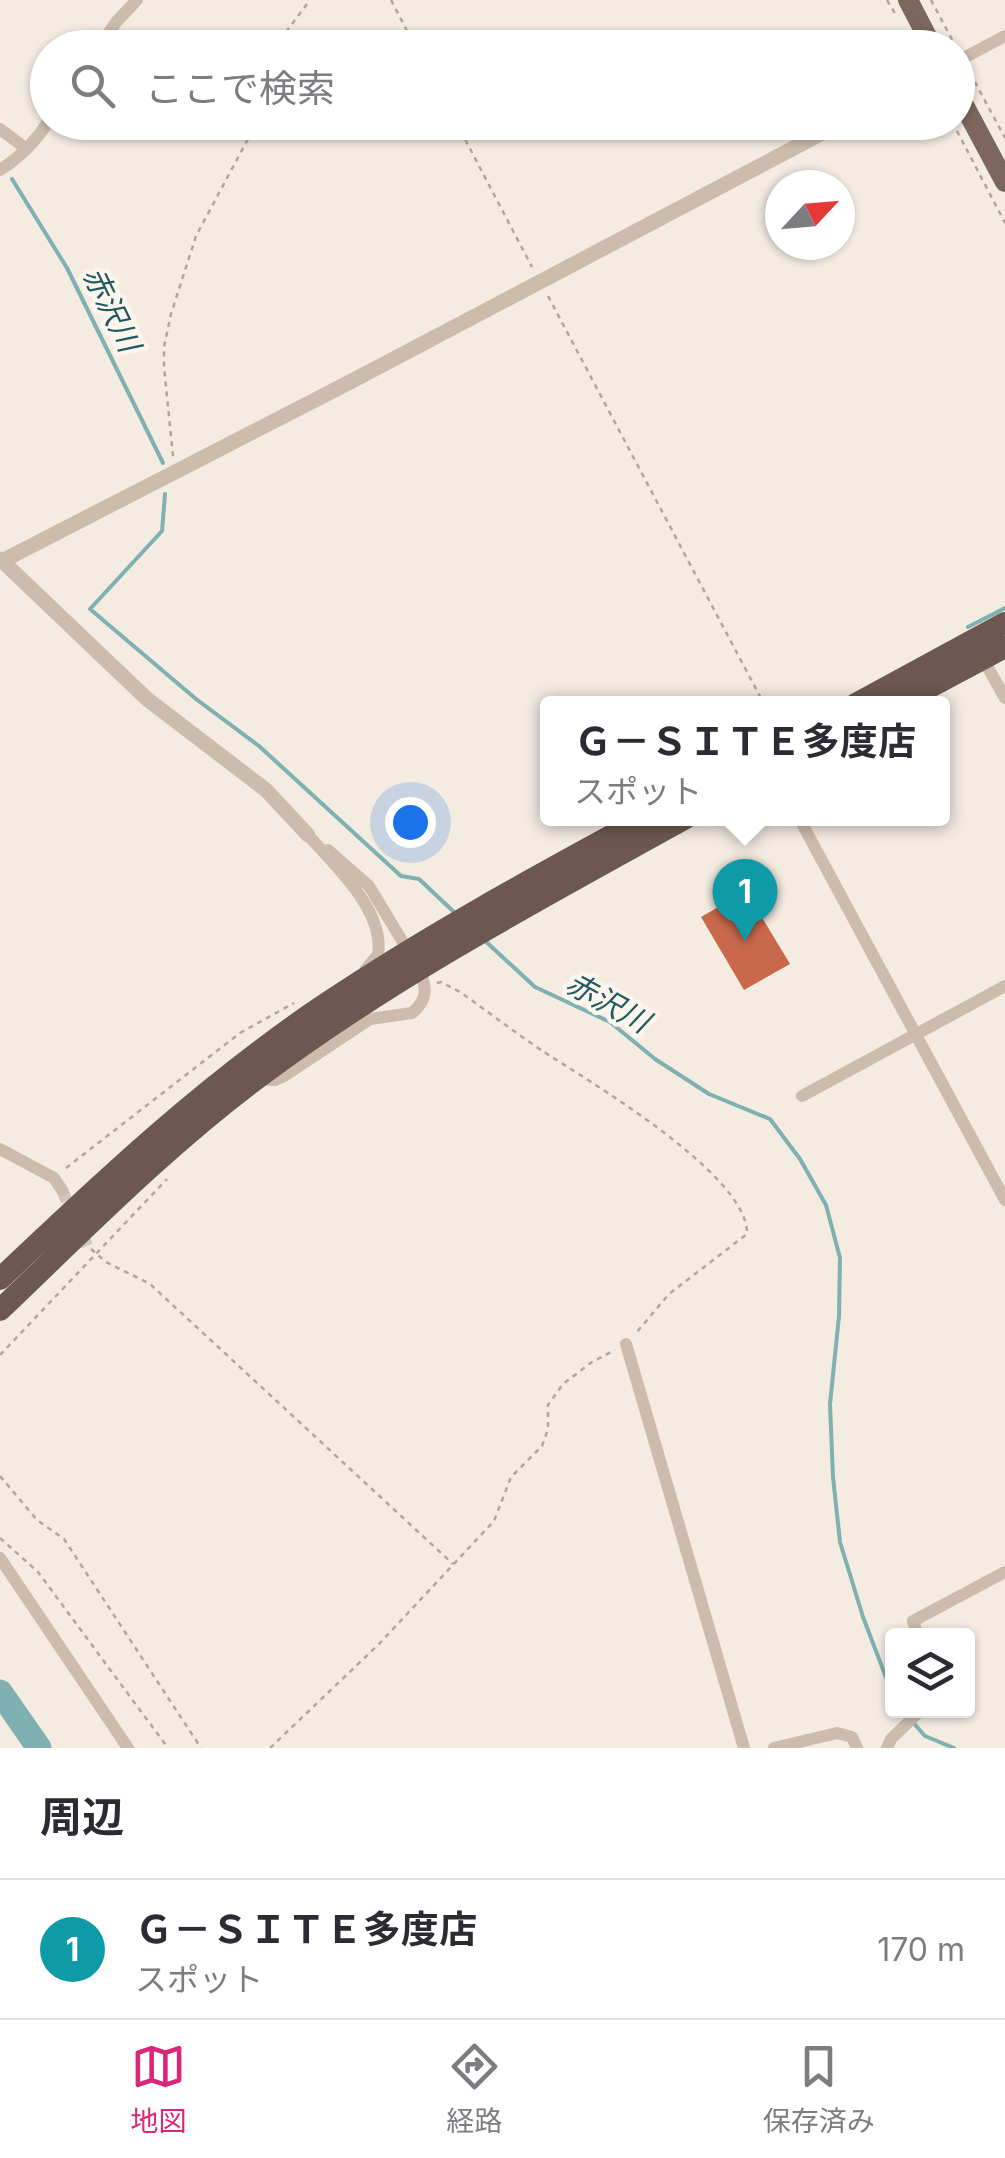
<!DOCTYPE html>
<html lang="ja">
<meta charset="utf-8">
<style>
:root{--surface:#fff;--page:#f2f2f3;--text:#2b2b33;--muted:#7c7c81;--line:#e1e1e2;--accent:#db2777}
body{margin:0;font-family:Inter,"Noto Sans JP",sans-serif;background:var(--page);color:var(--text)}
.controls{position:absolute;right:30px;bottom:30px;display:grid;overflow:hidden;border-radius:10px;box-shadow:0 2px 8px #0004}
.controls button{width:90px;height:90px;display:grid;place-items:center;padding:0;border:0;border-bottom:2px solid var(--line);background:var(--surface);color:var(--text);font:50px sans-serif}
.compass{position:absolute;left:765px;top:170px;width:90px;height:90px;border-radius:50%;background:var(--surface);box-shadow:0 2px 8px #0004;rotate:64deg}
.you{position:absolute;left:410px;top:822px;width:35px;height:35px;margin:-25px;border:8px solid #fff;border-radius:50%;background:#1a73e8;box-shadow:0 0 0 15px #1a73e833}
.badge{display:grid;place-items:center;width:65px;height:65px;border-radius:50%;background:var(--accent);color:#fff;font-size:32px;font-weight:700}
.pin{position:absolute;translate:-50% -82px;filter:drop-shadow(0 2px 5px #0008)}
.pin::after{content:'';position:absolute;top:52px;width:35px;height:30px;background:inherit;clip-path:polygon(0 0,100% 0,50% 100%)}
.popup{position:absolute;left:540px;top:696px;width:410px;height:130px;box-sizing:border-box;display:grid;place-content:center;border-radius:10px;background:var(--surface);filter:drop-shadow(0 2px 8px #0005);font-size:32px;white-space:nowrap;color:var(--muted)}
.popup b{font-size:38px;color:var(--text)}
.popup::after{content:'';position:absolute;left:50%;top:100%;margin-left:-20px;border:20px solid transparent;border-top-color:var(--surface)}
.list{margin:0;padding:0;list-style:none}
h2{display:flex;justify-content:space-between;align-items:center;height:130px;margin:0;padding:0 40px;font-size:42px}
h2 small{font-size:32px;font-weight:400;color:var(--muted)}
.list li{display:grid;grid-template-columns:65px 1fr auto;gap:30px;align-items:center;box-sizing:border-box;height:140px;padding:0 40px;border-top:2px solid var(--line)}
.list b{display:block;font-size:38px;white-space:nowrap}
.list p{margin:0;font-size:32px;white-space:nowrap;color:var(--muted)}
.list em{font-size:32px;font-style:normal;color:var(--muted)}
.icon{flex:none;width:55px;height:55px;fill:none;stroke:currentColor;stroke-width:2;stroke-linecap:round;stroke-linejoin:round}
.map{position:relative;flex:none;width:1005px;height:1748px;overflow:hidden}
.search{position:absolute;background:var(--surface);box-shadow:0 2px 8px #0004;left:30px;right:30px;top:30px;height:110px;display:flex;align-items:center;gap:25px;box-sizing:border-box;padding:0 35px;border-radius:55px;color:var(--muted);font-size:38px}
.sheet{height:270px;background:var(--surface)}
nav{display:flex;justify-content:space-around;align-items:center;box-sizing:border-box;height:140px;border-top:2px solid var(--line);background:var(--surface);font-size:28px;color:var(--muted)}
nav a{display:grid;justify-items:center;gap:5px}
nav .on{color:var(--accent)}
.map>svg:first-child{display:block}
</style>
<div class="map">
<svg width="1005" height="1748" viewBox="0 0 1005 1748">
<rect width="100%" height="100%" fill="#f4ebe1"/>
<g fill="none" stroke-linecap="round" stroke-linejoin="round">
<!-- stream -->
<path stroke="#7fb0b2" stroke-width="4" d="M12 179 67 268 163 463
M165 494 162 531 90 609 196 699 259 746 401 876 419 879 454 912
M968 627 1005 608
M483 939 535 987 610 1022 655 1059 709 1094 770 1119 800 1159 826 1205 840 1258 839 1316 830 1404 833 1477 840 1542 863 1617 892 1693
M902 1710 925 1736 954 1748"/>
<!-- river -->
<path stroke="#7fb0b2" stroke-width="25" d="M0 1692 39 1748"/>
</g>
<!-- building -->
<path fill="#c8694b" d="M746 891 790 964 744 990 701 917Z"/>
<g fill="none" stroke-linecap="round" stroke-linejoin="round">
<!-- minor-tunnel -->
<path stroke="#cfc6bd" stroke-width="12" stroke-dasharray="12 6" stroke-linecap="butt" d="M62 1190 87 1246"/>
<!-- path -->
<path stroke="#b9a596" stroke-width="2.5" stroke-dasharray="5 5" stroke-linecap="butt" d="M391 0 416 48
M887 0 896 15
M931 0 956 47
M274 48 310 0
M970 73 1005 138
M456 122 532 267
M957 131 1005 223
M548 296 764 704
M173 456 164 367V347L171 314 196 236 257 122
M437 983 441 982 460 992C487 1011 513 1031 541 1050 587 1080 749 1175 747 1234L669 1294 636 1333
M66 1168 240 1033 294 1003
M91 1249 106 1262 150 1284 453 1564
M0 1355 167 1179
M0 1476 37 1520 64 1539 201 1748
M0 1538 38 1572 168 1748
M270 1748 379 1644 494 1521 511 1477 542 1446 548 1429V1405L563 1384 592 1362 615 1350"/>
<!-- minor -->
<path stroke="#cdbbac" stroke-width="12" d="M98 48 117 21 137 0
M958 61 1005 36
M0 129 24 147
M0 170C19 158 36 141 48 122
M983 659 1005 698
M799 818 1005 1200
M308 835C335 866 385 910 378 955L366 969
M328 850 369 886 404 944
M258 1079 275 1080 284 1076 370 1019 412 1013C425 1002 428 991 421 975
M802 1096 1005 986
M0 1149 54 1178 62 1190
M626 1344 744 1748
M0 1558 128 1748
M918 1636 913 1621 1005 1572
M774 1748 837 1733 852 1737 857 1748
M887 1748 891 1739 921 1710"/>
<!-- tertiary -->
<path stroke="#cdbbac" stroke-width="15" d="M0 559 147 699 266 790 308 835
M2 561 350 382 843 122"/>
<!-- primary -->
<path stroke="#7d675c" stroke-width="20" d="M908 0 933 48
M958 94 1005 182"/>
<!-- trunk -->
<path stroke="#6c584f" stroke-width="22" d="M856 704 1005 623
M898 704 1005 647
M0 1279C103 1181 205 1085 324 1005 427 936 535 877 644 818
M0 1310C84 1230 165 1147 259 1077 392 977 540 899 686 818"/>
</g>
<g text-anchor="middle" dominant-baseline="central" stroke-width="9" stroke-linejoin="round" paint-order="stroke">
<!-- water labels -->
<g font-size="30" font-style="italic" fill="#1f5a5e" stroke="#fbf5ee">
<text transform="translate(112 309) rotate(64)">赤沢川</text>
<text transform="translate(608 1002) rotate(29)">赤沢川</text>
</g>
</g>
</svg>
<div class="controls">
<button><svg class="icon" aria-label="layers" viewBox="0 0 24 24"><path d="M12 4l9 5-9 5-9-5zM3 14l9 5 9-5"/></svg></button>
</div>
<svg class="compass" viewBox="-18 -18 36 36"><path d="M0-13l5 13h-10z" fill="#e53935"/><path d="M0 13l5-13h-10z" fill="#7c7c81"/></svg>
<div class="you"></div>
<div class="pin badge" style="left:745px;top:941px;background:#0f9aa8">1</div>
<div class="popup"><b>Ｇ－ＳＩＴＥ多度店</b>スポット</div>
<div class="search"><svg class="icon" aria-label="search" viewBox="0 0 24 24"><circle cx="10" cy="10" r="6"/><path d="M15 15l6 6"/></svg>ここで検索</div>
</div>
<section class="sheet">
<h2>周辺<small></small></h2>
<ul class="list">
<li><span class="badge" style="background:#0f9aa8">1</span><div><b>Ｇ－ＳＩＴＥ多度店</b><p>スポット</p></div><em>170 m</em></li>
</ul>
</section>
<nav>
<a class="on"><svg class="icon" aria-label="map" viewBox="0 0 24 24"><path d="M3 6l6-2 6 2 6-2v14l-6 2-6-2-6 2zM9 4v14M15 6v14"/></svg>地図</a>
<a><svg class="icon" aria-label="directions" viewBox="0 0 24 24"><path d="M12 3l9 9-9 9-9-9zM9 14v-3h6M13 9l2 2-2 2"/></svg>経路</a>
<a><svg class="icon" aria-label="saved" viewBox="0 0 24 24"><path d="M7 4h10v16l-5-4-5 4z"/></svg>保存済み</a>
</nav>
